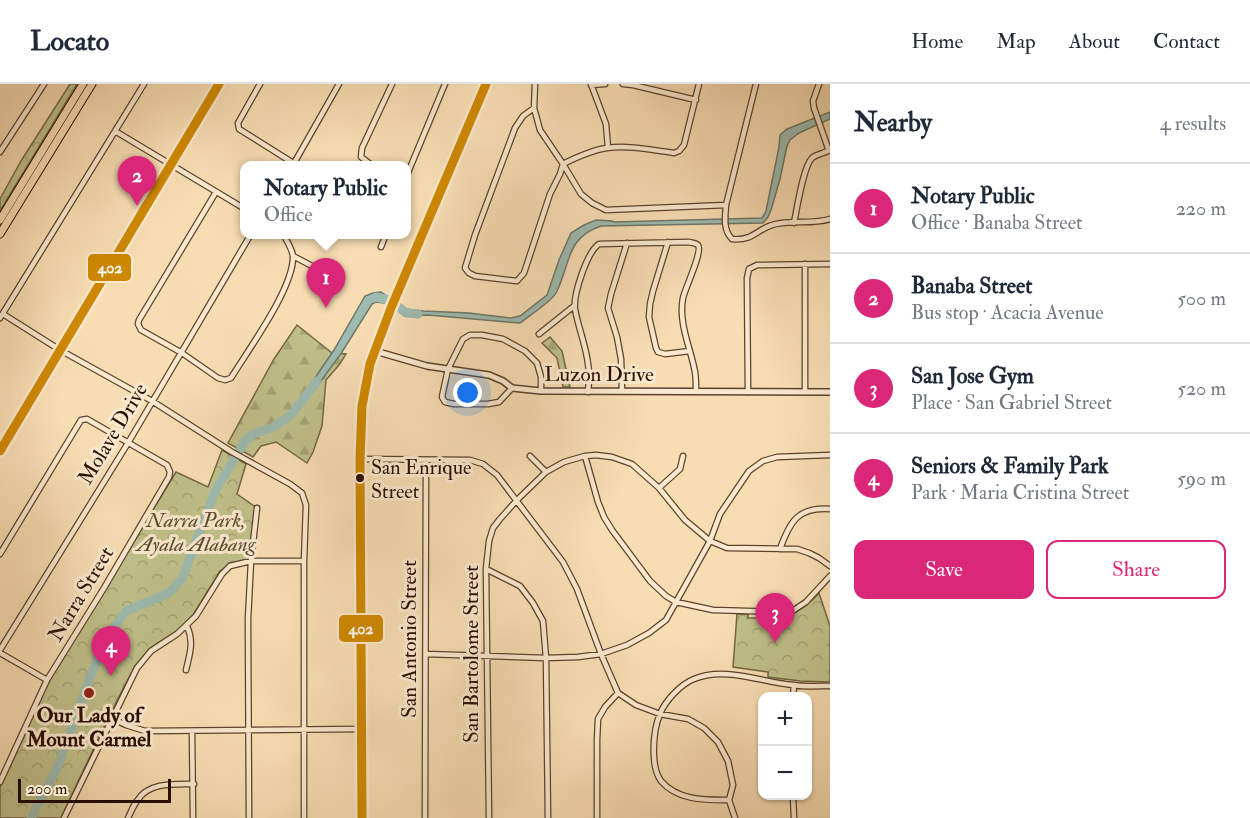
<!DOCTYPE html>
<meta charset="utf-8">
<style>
:root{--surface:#fff;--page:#f2f2f3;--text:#1f2937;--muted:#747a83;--line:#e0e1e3;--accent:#db2777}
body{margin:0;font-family:"IM FELL Double Pica",serif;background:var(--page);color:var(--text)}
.controls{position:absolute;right:18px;bottom:18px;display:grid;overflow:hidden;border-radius:12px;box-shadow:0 2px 4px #0004}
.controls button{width:54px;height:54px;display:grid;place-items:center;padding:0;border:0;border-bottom:2px solid var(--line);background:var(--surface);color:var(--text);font:30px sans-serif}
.scale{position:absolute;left:18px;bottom:15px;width:153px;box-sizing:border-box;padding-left:6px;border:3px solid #280e00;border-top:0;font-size:16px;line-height:21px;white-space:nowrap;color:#280e00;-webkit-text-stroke:4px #fae9ce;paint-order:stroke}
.you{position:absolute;left:468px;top:309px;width:21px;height:21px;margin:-15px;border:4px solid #fff;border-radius:50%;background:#1a73e8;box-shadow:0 0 0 9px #1a73e833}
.badge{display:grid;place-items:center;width:39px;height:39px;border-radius:50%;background:var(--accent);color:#fff;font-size:20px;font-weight:700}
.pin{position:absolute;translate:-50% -50px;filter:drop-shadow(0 2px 3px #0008)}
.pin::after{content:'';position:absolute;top:32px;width:21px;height:18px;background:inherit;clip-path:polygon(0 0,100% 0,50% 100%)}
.popup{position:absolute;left:240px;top:77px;width:171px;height:78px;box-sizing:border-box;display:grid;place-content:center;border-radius:12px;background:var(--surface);filter:drop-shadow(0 2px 4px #0005);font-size:20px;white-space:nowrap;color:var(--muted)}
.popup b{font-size:22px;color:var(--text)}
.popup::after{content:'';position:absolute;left:50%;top:100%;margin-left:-12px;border:12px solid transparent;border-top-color:var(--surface)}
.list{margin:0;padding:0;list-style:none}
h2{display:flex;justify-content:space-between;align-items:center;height:78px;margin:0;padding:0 24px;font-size:26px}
h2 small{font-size:20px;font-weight:400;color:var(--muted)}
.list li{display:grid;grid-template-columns:39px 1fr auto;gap:18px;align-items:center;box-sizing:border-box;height:90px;padding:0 24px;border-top:2px solid var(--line)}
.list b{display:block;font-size:22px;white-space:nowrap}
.list p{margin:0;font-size:20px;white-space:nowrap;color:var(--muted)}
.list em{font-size:20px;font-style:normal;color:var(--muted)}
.actions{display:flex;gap:12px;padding:18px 24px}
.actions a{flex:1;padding:14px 0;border:2px solid var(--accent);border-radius:12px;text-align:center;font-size:21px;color:var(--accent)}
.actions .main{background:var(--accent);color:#fff}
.map{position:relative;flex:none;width:830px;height:734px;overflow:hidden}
header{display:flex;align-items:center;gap:36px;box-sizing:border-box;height:84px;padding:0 30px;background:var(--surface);border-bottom:2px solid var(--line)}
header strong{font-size:28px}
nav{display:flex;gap:33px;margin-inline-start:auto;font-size:21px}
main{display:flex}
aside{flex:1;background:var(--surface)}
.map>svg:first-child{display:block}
</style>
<header>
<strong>Locato</strong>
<nav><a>Home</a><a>Map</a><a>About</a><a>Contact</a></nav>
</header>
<main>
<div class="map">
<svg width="830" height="734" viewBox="0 0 830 734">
<defs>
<pattern id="forest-firs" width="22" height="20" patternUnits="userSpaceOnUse" patternTransform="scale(1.5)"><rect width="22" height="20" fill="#c0c08a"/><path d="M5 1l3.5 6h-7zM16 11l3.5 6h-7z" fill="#a5a475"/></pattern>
<pattern id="park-crowns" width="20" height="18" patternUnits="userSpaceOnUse" patternTransform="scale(1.5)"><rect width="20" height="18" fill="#c0c08a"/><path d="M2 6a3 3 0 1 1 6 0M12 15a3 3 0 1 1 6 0" fill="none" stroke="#a5a475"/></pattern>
</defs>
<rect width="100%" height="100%" fill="#f8ddb3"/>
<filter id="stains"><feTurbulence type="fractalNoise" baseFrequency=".00333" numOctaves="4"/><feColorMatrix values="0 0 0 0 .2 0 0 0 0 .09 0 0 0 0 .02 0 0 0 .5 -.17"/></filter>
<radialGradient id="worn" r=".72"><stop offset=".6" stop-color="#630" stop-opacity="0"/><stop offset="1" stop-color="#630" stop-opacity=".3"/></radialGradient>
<!-- forest -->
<path fill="url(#forest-firs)" stroke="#746745" stroke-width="1.5" d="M297 241 332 269 346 270 339 281 326 296 322 342 313 368 307 379 276 358 261 362 253 373 228 359 274 275Z
M550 253 562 267 570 303H563L557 274 542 259Z"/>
<!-- park -->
<path fill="url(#park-crowns)" stroke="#746745" stroke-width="1.5" d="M70 0H77L0 127V115L21 77Z
M222 366 246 380 237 410 257 424 250 477 230 481 220 487 193 531 177 547 150 564 135 582 110 630 61 734H0V703L48 598 176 388 208 403Z
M819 509 830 542V598L800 597 768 593V588L733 583 737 530H748V534H764V531C792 529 799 531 819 509Z"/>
<!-- water -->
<path fill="#9dbbb0" stroke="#6e766a" stroke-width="1.5" d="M830 28V35L799 49 790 56 787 62 780 95 771 126 768 133 763 139 601 142C565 154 571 180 556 209 552 217 529 232 520 239L428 231 411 232 395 224 399 220 406 225 423 227 469 229 511 234 520 232 547 211 559 176 571 149 584 141 596 136 612 137 614 138 762 134 766 127 779 63 780 51 787 45Z
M381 208 387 212 384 219 376 218 372 220 342 268 313 308 308 304 334 266 365 212 373 209Z"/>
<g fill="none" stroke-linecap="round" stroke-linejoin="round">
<!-- river -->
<path stroke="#9dbbb0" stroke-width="9" d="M374 214 376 213 390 216 406 229 418 230
M31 734 57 684 92 588 106 554 126 527 169 509 182 495 215 407 245 357 253 350 272 344 291 331 317 297"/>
<defs>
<path id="minor" d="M260 0 238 39 239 45 298 82
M535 0 534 24 540 46 563 80 581 110 592 119 606 126 726 121
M591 0 606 40 608 64
M623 0 633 1 696 16
M756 0 726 121C725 134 723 146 732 155 753 157 756 146 772 141 791 135 812 141 830 135
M819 0 813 17 814 24 829 67
M591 1 605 0
M534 24 523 32 515 44 475 151 465 184 469 189 475 192 517 197 524 189 550 110 560 90 563 80C577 73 592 66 607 64 629 61 652 66 674 69L679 67 684 61 699 0
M115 47 245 125
M0 68 44 0
M293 81 339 0
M373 82 361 73 362 64 392 0
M407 91 445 0
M216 108 139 236 138 240 141 246 182 269 218 294 225 296 231 294C248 266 294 204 293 172 292 165 287 157 283 150
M794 139C797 125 803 83 812 74 816 70 825 69 830 66
M668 158 653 207 650 220 649 233 656 264 658 268 665 270 690 267
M381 163 386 150
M293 172 312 182 328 187
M3 230 60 266 152 317 232 368 290 400 302 409 306 421 304 477V734
M0 234 144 0
M539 250 574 222
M512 304 499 318 488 320H454L445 318 442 313 448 285 463 255 470 251H482L503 255 525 267 537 279 541 293V307
M622 307 621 275 617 253 608 224 611 210 627 159
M588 308C589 299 590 289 588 280 586 261 578 243 575 225 573 211 587 168 599 160L689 158C692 159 696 159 698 161 703 168 685 204 683 214 678 239 691 265 695 288 696 294 696 301 696 307
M748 308 747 194 749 185 757 181 830 180
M805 308V180
M530 372 546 388
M585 372 598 418 604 433 612 446 650 497 666 512 676 518 713 526 780 528 794 526 806 518 830 492
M360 375 470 376 483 380 497 391 563 478 577 505 601 570 618 609 636 621 660 630 688 635 704 644 718 658 728 677 733 701 729 716 735 734
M659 404 680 385 683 372
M780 465C790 437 798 423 830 425
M0 470 81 336 87 335 167 381 170 388 169 393 104 504 47 596 0 698
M486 485 520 502 533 519 543 537 546 574 548 734
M0 566 128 359 251 150
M0 569 47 596
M426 570 546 574 578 573 601 570 627 561 649 549 666 536 710 457 720 430 749 387 763 377 777 373 830 371
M186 586C190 569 194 558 187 542
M793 612 794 601
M113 635 126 641 145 647 361 645
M192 647 193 734
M793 712 794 734
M729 716C706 716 678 717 661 697 650 682 653 646 660 630 665 617 681 600 694 595 725 582 761 598 793 601 805 603 818 602 830 602
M64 734 137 584 151 567 177 550 196 532 222 490 230 482 251 477H304
M128 734C131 728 133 722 137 717 148 698 174 700 194 700
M249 734 248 535 251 477 257 424
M425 734 426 376
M489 734 486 485 489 457 493 444 500 435 517 416 546 388 564 378 585 372 596 371 612 373 632 380 659 404 685 436 710 457 727 464 797 465 809 469 819 474 830 482
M597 734V656L598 635 605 623 618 609"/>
<path id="tertiary" d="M375 267 427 282 489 291 503 297 512 304 541 307 830 308
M0 367 219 0
M362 734 360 375 362 322 370 280 391 224 486 0"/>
<path id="primary" d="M0 136 83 0
M0 150 92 0"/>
</defs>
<!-- minor casing -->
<use href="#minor" stroke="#5c422d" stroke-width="7"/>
<!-- tertiary casing -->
<use href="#tertiary" stroke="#5c422d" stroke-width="8"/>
<!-- primary casing -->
<use href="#primary" stroke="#280e00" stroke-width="9"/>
<!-- minor -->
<use href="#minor" stroke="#fae9ce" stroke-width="4.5"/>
<!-- tertiary -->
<use href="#tertiary" stroke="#fae9ce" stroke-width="5"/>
<!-- primary -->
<use href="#primary" stroke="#f8ddb3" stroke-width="7"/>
<defs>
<path id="bus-1" d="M0 367 219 0
M362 734 360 375 362 322 370 280 391 224 486 0"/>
</defs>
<!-- bus-1 casing -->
<use href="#bus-1" stroke="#fae9ce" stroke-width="14"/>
<!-- bus-1 -->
<use href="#bus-1" stroke="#ce8800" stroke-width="9"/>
</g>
<!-- markers -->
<circle fill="#280e00" stroke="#fae9ce" stroke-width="2" cx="360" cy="394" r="5"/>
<circle fill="#8f2418" stroke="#fae9ce" stroke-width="2" cx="89" cy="609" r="6"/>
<g text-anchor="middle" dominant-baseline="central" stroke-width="6" stroke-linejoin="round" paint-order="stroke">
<!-- bus labels -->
<g font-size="20" fill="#280e00" stroke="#fae9ce" text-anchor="start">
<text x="371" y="383">San Enrique<tspan x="371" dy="24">Street</tspan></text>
</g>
<!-- street labels -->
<g font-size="21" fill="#280e00" stroke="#fae9ce">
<text x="599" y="290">Luzon Drive</text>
<text transform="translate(113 350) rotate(-59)">Molave Drive</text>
<text transform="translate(81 510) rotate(-59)">Narra Street</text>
<text transform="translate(409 555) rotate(-90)">San Antonio Street</text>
<text transform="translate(471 570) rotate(-90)">San Bartolome Street</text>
</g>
<!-- park labels -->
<g font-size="21" font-style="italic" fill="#5d4c30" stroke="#fae9ce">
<text x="196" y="436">Narra Park,<tspan x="196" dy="24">Ayala Alabang</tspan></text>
</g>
<!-- poi labels -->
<g font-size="21" font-weight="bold" fill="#280e00" stroke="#fae9ce">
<text x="89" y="631">Our Lady of<tspan x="89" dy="24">Mount Carmel</tspan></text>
</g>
</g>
<g stroke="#fae9ce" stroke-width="2">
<rect x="87" y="169" width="45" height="29" rx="6" fill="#ce8800"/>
<rect x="338" y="530" width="46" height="29" rx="6" fill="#ce8800"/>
</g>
<g font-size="16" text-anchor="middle" font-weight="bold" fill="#fff">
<text x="110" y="189">402</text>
<text x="361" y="550">402</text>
</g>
<rect width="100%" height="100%" filter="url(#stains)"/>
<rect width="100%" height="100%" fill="url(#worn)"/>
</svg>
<div class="controls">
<button>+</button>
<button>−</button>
</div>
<div class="scale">200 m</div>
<div class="you"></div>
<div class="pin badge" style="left:326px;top:224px">1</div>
<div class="popup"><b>Notary Public</b>Office</div>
<div class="pin badge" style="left:137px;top:122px">2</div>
<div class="pin badge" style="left:775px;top:559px">3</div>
<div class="pin badge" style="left:111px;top:592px">4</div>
</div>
<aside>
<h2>Nearby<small>4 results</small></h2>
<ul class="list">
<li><span class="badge">1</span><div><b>Notary Public</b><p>Office · Banaba Street</p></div><em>220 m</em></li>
<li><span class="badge">2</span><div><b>Banaba Street</b><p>Bus stop · Acacia Avenue</p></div><em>500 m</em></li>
<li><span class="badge">3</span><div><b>San Jose Gym</b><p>Place · San Gabriel Street</p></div><em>520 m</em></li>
<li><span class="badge">4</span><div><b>Seniors &amp; Family Park</b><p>Park · Maria Cristina Street</p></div><em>590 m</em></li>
</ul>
<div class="actions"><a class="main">Save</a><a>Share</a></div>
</aside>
</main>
